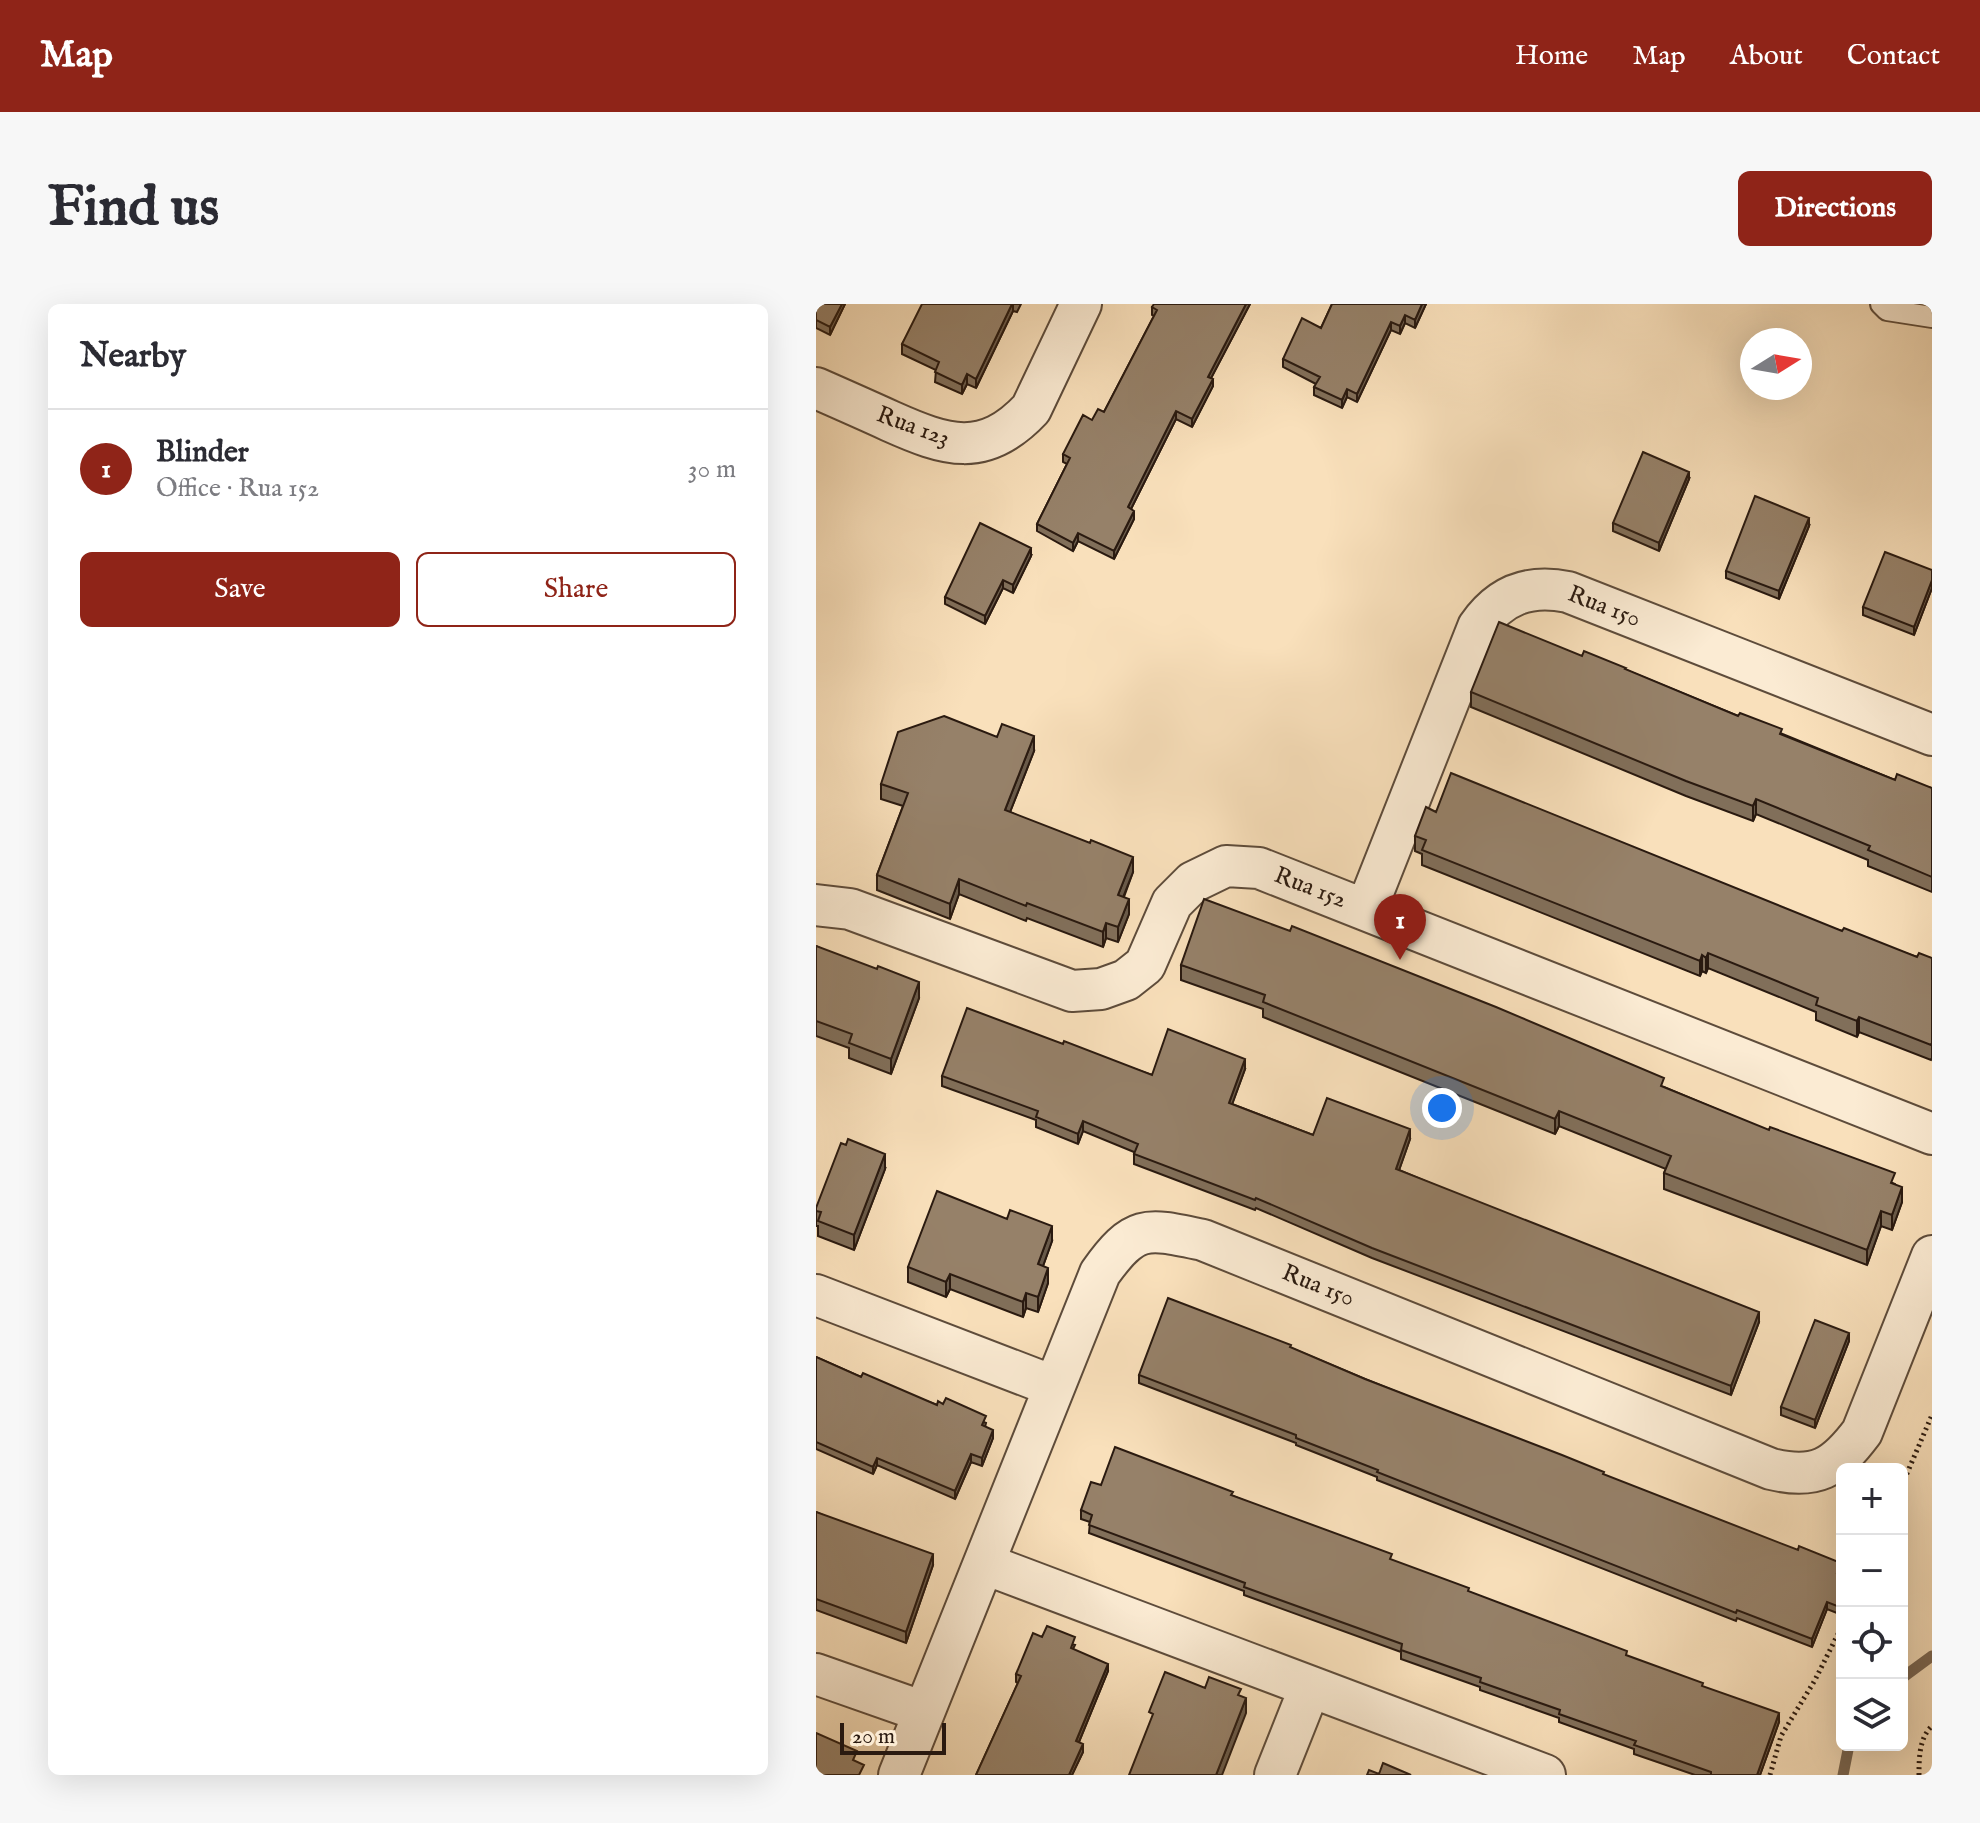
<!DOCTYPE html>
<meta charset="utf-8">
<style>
:root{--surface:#fff;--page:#f7f7f7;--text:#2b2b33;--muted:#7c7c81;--line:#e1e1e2;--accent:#8f2418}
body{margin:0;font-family:"IM FELL English",serif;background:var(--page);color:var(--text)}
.controls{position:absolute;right:24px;bottom:24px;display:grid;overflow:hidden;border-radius:12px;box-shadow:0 8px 32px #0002}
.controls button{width:72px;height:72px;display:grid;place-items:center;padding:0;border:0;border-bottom:2px solid var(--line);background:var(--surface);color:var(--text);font:40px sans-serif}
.compass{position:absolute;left:924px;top:24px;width:72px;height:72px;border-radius:50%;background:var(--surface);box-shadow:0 8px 32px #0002;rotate:79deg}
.scale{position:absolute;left:24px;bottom:20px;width:106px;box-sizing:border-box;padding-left:8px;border:4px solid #2a1a10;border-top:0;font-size:22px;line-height:28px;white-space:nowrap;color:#2a1a10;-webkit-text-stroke:6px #fbebd3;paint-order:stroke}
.you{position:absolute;left:626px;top:804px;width:28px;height:28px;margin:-20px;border:6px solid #fff;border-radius:50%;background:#1a73e8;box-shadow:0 0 0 12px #1a73e833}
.badge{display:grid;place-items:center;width:52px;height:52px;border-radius:50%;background:var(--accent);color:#fff;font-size:26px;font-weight:700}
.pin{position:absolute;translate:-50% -66px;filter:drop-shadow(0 2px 4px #0008)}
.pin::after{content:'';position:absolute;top:42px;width:28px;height:24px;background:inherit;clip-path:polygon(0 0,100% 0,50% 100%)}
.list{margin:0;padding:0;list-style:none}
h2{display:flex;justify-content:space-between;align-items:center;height:104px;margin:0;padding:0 32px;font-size:34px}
h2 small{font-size:26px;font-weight:400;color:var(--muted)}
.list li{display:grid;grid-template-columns:52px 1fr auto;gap:24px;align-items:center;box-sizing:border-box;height:120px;padding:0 32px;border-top:2px solid var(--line)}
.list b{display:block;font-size:30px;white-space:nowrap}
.list p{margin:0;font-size:26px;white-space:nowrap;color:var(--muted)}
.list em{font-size:26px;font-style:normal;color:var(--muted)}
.actions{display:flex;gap:16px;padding:24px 32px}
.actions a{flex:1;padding:18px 0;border:2px solid var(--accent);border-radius:12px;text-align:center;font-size:28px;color:var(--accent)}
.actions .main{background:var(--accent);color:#fff}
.icon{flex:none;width:44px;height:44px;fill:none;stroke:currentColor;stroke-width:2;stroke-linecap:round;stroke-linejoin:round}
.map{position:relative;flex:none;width:1116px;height:1471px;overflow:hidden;border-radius:12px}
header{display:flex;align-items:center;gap:48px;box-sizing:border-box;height:112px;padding:0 40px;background:var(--accent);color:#fff}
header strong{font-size:38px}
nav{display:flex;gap:44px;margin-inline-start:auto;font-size:28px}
.intro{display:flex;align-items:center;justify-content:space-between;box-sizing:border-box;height:192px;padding:0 48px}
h1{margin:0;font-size:56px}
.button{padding:20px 36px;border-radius:12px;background:var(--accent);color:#fff;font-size:28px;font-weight:700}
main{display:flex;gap:48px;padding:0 48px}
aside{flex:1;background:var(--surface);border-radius:12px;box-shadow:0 8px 32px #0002}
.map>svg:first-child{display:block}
</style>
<header>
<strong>Map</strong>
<nav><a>Home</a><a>Map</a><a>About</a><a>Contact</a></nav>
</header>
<div class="intro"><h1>Find us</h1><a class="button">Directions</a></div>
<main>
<aside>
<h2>Nearby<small></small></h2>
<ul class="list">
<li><span class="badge">1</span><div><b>Blinder</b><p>Office · Rua 152</p></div><em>30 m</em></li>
</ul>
<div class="actions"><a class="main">Save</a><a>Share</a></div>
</aside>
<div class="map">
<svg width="1116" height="1471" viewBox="0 0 1116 1471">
<rect width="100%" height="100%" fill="#f9e0bb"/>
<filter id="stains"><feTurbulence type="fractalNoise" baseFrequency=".0025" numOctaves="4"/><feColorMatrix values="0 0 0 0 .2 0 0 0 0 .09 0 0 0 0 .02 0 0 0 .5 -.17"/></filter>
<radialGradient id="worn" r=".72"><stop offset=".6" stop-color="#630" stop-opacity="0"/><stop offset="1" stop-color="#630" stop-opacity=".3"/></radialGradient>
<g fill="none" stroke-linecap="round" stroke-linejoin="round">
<!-- stream -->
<path stroke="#7c6954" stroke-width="11" d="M1086 1374 1116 1352
M1027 1471 1033 1441"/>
<defs>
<path id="lane" d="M1065 0 1071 6 1116 13"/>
<path id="street" d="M0 84C25 95 50 106 74 117 130 142 168 155 215 105L265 0
M0 601 34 605 256 687 285 685 310 676 329 661 356 599 377 578 410 562 443 564 1116 830
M550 606 662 323C684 291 713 280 752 288L1116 431
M0 991 237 1082
M169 1260 729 1471
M0 1370 108 1408
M83 1471 284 969C319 920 330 924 387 936L955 1165C1000 1176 1019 1164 1046 1128L1116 952
M459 1471 494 1383"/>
</defs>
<!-- lane casing -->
<use href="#lane" stroke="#5e4c3b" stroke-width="24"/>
<!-- street casing -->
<use href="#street" stroke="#5e4c3b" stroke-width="44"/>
<!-- path -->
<path stroke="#2a1a10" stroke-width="5" stroke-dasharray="2 4" stroke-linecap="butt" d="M1086 1181 1116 1111
M954 1471 965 1432 999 1376 1026 1322
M1103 1471C1103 1455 1103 1434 1116 1422"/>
<!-- lane -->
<use href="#lane" stroke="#fbebd3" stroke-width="20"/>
<!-- street -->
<use href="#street" stroke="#fbebd3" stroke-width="40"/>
</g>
<!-- wall -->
<path fill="#816f5a" stroke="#2a1a10" stroke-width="2" d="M0 0H29L14 31 0 24Z
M111 0H205L201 8 197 7 160 84 151 80 146 90 119 78 120 66 86 50V40Z
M434 0 395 74 397 82 376 123 360 115 315 205 318 215 298 255 262 237 257 247 221 227V220L251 160 247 158V150L276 116 288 108 338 12 336 11V3Z
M516 0H610L599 24 589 19 584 30 575 26 541 98 531 93 526 104 498 91V83L500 80 467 63V55L505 24Z
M873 175 843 247 797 227V219Z
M993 222 963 295 910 274V267Z
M215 252 197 289 187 284 169 320 129 300V293Z
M1116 266V284L1098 331 1047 311V303Z
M766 352 810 366 1079 476 1116 484V588L1052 562V556L940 510 937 517 870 492 655 403V388Z
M218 447 194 508 317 568 308 593 313 610 302 638 290 634 287 643 211 614 210 617 143 590 134 615 61 586V571L87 502 65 495V480Z
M620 508 1026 627 1101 653 1116 654V754L1115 756 1043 728 1041 733 1000 716V708L892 664 890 669 886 667 884 672 606 561V550L599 547V532Z
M0 642 103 694 75 770 33 754V744L0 732Z
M365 661 848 783 1079 880 1086 898 1076 926 1065 922 1051 961 848 885V869L850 865 743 822 739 830 447 713V705L365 676Z
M247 740 336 771 429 765 416 800 497 831 594 835 583 866 943 1018 915 1091 556 954 440 904 439 906 318 860V848L267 827 262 840 220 823V816L126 782V772Z
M69 865 38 946 2 932V922H0V904Z
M236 937 227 962 232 979 222 1008 210 1004 207 1013 134 985 130 993 92 978V963Z
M1033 1037 999 1124 965 1111V1103Z
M475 1044 549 1075 1025 1267 1021 1309 1011 1305 996 1343 921 1314 920 1317 561 1176V1173L480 1141V1139L323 1079V1071Z
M0 1053 45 1073 170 1119 169 1123 177 1134 166 1162 155 1158 139 1195 61 1161 57 1170 0 1145Z
M285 1181 417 1192 887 1383 963 1418 944 1471H879L818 1450V1445L743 1418V1414L664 1386V1383L585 1355V1348L428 1291V1287L273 1229 274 1218 265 1215V1206Z
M0 1208 117 1261 90 1339 0 1306Z
M226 1333 259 1341 257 1345 292 1367 263 1438 267 1448 256 1471H160L202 1379 200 1378V1370Z"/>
<!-- shaded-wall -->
<path fill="#695a4a" stroke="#2a1a10" stroke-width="2" d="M26 0H29L14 31V23Z
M196 0H197V7L160 84V75Z
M430 0H434L392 80V73Z
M606 0H610L599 24V16Z
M589 11V19L584 30V22Z
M575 18V26L541 98V90Z
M151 70V80L146 90V81Z
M397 75V82L376 123V115Z
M531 85V93L526 104V96Z
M360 107V115L312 211V203Z
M873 168V175L843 247V239Z
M318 207V215L298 255V247Z
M993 214V222L963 295V287Z
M262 229V237L257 247V239Z
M215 244V252L197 289V281Z
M187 276V284L169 320V312Z
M1116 276V284L1098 331V323Z
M218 432V447L189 521V506Z
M940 495V510L937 517V502Z
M317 553V568L302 606V591Z
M143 575V590L134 615V600Z
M313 595V610L302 638V623Z
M290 619V634L287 643V628Z
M892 649V664L890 669V654Z
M886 651V667L884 672V657Z
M103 678V694L75 770V755Z
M1043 713V728L1041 733V717Z
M429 755V765L413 809V799Z
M743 807V822L739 830V815Z
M267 817V827L262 840V830Z
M594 825V835L580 875V865Z
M69 850V865L38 946V931Z
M1086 883V898L1076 926V911Z
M1065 907V922L1051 961V946Z
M236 922V937L222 976V960Z
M232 964V979L222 1008V993Z
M134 970V985L130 993V978Z
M210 989V1004L207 1013V998Z
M943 1008V1018L915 1091V1082Z
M1033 1029V1037L999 1124V1116Z
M177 1126V1134L166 1162V1154Z
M155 1150V1158L139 1195V1187Z
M61 1154V1161L57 1170V1163Z
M117 1250V1261L90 1339V1328Z
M1026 1289V1297L1021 1309V1302Z
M1011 1298V1305L996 1343V1335Z
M292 1360V1367L260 1445V1437Z
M430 1394V1409L406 1471H400Z
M963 1409V1418L944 1471H941Z
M267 1440V1448L256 1471H253Z"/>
<!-- building -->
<path fill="#968169" stroke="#2a1a10" stroke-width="2" d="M0 0H26L14 23 0 16Z
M106 0H196L160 75 151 70 146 81 119 68 123 58 86 40Z
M338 0H430L392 73 397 75 376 115 360 107 312 203 318 207 298 247 262 229 257 239 221 220 254 154 247 150 267 111 276 116 282 105 288 108 341 6 336 3Z
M516 0H606L599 16 589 11 584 22 575 18 541 90 531 85 526 96 498 83 504 73 467 55 486 14 505 24Z
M827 148 873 168 843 239 797 219Z
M939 192 993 214 963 287 910 267Z
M164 219 215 244 197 281 187 276 169 312 129 293Z
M1069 248 1116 266V276L1098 323 1047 303Z
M683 318 766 352 768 347 810 364 809 365 922 412 924 409 966 425 964 430 1079 476 1081 470 1116 484V573L1052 546 1054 542 940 495 937 502 870 477 655 388Z
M128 412 181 433 186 420 218 432 189 506 274 539 275 536 317 553 302 591 313 595 302 623 290 619 287 628 211 599 210 602 143 575 134 600 61 571 92 489 65 480 82 428Z
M635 469 1026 627 1028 624 1101 653 1103 649 1116 654V739L1115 741 1043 713 1041 717 1000 701 1002 694 892 649 890 654 886 651 884 657 606 546 610 536 599 532 610 503 620 508Z
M388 595 474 627 476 622 680 703 848 774 845 782 953 826 954 823 1079 869 1075 879 1086 883 1076 911 1065 907 1051 946 848 869 855 852 743 807 739 815 447 698 449 691 365 661Z
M0 642 61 665 62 662 103 678 75 755 33 739 36 730 0 717Z
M151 704 247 740 248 737 336 771 352 725 429 755 413 799 497 831 511 794 594 825 580 865 943 1008 915 1082 556 944 440 894 439 896 318 850 322 840 267 817 262 830 220 813 222 807 126 772Z
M32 835 69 850 38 931 2 917 5 908 0 907V904L25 839 30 841Z
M121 887 191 915 194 906 236 922 222 960 232 964 222 993 210 989 207 998 134 970 130 978 92 963Z
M352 994 475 1041 474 1043 549 1075 746 1151 788 1168 787 1170 982 1246 983 1242 1025 1259 1021 1269 1026 1271V1289L1021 1302 1011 1298 996 1335 921 1306 920 1309 561 1168 562 1166 480 1134V1131L323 1071Z
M999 1016 1033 1029 999 1116 965 1103Z
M0 1053 45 1073 47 1069 121 1101 122 1097 127 1100 130 1094 170 1112 166 1121 177 1126 166 1154 155 1150 139 1187 61 1154 57 1163 0 1138Z
M299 1143 417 1188 415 1191 576 1250 574 1255 653 1284 652 1287 811 1347 810 1351 887 1379 886 1382 963 1409 941 1471H895V1468L818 1441 820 1437 743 1410 744 1406 664 1378 665 1374 585 1346 586 1340 428 1283 429 1279 273 1221 276 1211 265 1206 275 1178 285 1181Z
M0 1208 117 1250 90 1328 0 1295Z
M231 1322 259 1333 255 1344 292 1360 260 1437 267 1440 253 1471H160L205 1372 200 1370 217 1329 226 1333Z
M349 1368 389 1384 393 1373 425 1385 422 1391 430 1394 400 1471H313L337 1410 333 1408Z
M0 1429 41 1447 37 1456 48 1461 43 1471H0Z
M567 1459 595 1471H551L553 1466 563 1470Z"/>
<g text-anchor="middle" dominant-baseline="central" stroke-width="6" stroke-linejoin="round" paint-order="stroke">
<!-- street labels -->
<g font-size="24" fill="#2a1a10" stroke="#fbebd3">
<text transform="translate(97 123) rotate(20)">Rua 123</text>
<text transform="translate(788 303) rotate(21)">Rua 150</text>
<text transform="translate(494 584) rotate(21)">Rua 152</text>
<text transform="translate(502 982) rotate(22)">Rua 150</text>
</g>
</g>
<rect width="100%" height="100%" filter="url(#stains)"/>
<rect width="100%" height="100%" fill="url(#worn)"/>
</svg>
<div class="controls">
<button>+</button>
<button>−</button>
<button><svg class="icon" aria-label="locate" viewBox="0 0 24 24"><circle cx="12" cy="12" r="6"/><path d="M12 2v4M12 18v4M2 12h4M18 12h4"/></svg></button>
<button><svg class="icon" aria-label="layers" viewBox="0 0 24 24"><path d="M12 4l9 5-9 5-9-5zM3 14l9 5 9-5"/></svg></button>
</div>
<svg class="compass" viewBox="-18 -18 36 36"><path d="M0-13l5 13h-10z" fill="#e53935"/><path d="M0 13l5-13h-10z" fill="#7c7c81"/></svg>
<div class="scale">20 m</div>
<div class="you"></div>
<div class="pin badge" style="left:584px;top:656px">1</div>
</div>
</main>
